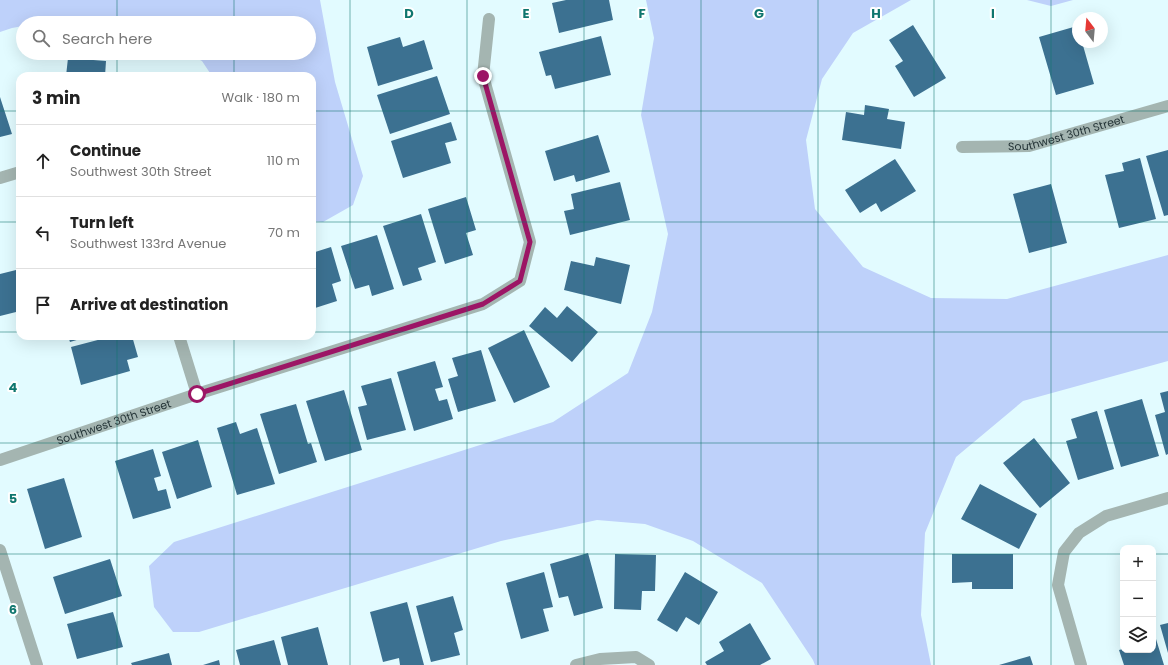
<!DOCTYPE html>
<meta charset="utf-8">
<style>
:root{--surface:#fff;--page:#f2f2f2;--text:#222;--muted:#767676;--line:#e0e0e0}
body{margin:0;font-family:Poppins,sans-serif;background:var(--page);color:var(--text)}
.controls{position:absolute;right:12px;bottom:12px;display:grid;overflow:hidden;border-radius:8px;box-shadow:0 4px 16px #0002}
.controls button{width:36px;height:36px;display:grid;place-items:center;padding:0;border:0;border-bottom:1px solid var(--line);background:var(--surface);color:var(--text);font:20px sans-serif}
.compass{position:absolute;left:1072px;top:12px;width:36px;height:36px;border-radius:50%;background:var(--surface);box-shadow:0 4px 16px #0002;rotate:344deg}
.stop{position:absolute;width:12px;height:12px;margin:-9px;border:3px solid #9c1565;border-radius:50%;background:#fff}
.stop.end{background:#9c1565;border-color:#fff;box-shadow:0 1px 4px #0008}
.list{margin:0;padding:0;list-style:none}
h2{display:flex;justify-content:space-between;align-items:center;height:52px;margin:0;padding:0 16px;font-size:17px}
h2 small{font-size:13px;font-weight:400;color:var(--muted)}
.list li{display:grid;grid-template-columns:26px 1fr auto;gap:12px;align-items:center;box-sizing:border-box;height:72px;padding:0 16px;border-top:1px solid var(--line)}
.list b{display:block;font-size:15px;white-space:nowrap}
.list p{margin:0;font-size:13px;white-space:nowrap;color:var(--muted)}
.list em{font-size:13px;font-style:normal;color:var(--muted)}
.icon{flex:none;width:22px;height:22px;fill:none;stroke:currentColor;stroke-width:2;stroke-linecap:round;stroke-linejoin:round}
.map{position:relative;flex:none;width:1168px;height:665px;overflow:hidden}
.search{position:absolute;background:var(--surface);box-shadow:0 4px 16px #0002;left:16px;top:16px;width:300px;height:44px;display:flex;align-items:center;gap:10px;box-sizing:border-box;padding:0 14px;border-radius:22px;color:var(--muted);font-size:15px}
.panel{position:absolute;background:var(--surface);box-shadow:0 4px 16px #0002;left:16px;top:72px;width:300px;height:268px;border-radius:12px}
.map>svg:first-child{display:block}
</style>
<div class="map">
<svg width="1168" height="665" viewBox="0 0 1168 665">
<rect width="100%" height="100%" fill="#e2fbff"/>
<!-- water -->
<path fill="#bed1fa" d="M0 0H320L335 82 363 176 353 205 323 222 312 221V76H212L202 61 186 53H309V23H99L76 18 45 23H23V26L12 28 0 32Z
M646 0H911L853 33 822 79 806 140 815 209 863 267 931 298 1007 299 1168 255V361L1023 401 956 457 925 533 921 615 931 665H815L813 660 762 583 693 541 645 524 597 520 501 541 199 632H173L154 607 149 566 174 542 553 422 628 373 652 312 668 234 641 115 654 38Z
M1027 0H1073L1051 6Z"/>
<!-- building -->
<path fill="#3c7191" d="M566 0H609L613 20 559 33 552 3Z
M913 25 946 78 914 97 895 66 903 61 889 40Z
M1077 26 1078 42H1082L1094 84 1056 95 1039 37Z
M601 36 611 75 555 89 551 75 546 76 539 52Z
M400 37 403 47 424 40 433 69 378 86 367 47Z
M68 58 106 61 105 76H66Z
M437 76 450 114 390 134 377 95Z
M0 97 12 134 0 137Z
M865 105 889 109 887 119 905 122 901 149 842 140 846 112 864 115Z
M451 122 457 140 445 143 451 163 403 178 391 141Z
M598 135 610 172 576 182 574 175 554 181 545 151Z
M1168 150V215L1164 216 1146 156Z
M1140 158 1156 219 1119 228 1105 175 1124 171 1122 163Z
M895 159 916 191 881 212 876 203 860 213 845 190Z
M620 182 630 220 570 235 564 211 574 209 571 194Z
M1051 184 1067 243 1029 253 1013 194Z
M466 197 476 230 466 233 473 255 445 264 428 209Z
M421 214 436 262 418 268 422 280 403 286 383 226Z
M377 235 394 289 372 296 369 285 355 289 341 246Z
M331 247 341 281 332 284 337 301 312 309V253Z
M596 257 630 265 621 304 564 290 571 261 594 266Z
M20 269V311L0 316V274Z
M567 306 598 332 572 362 529 326 545 307 557 318Z
M524 330 550 387 514 403 488 348Z
M68 336H90L70 342Z
M113 336H132L138 357 127 360 130 371 81 385 71 347Z
M481 350 496 401 458 412 448 379 458 376 452 358Z
M435 361 443 387 435 389 439 401 447 399 453 419 414 431 397 372Z
M391 378 406 430 367 440 358 407 367 405 361 386Z
M344 390 362 450 325 461 306 401Z
M1168 391V454L1166 455 1155 415 1165 412 1160 393Z
M1142 399 1159 456 1121 467 1104 410Z
M296 404 308 444 311 443 317 462 279 474 260 414Z
M1097 411 1114 469 1078 480 1066 441 1077 438 1071 419Z
M236 422 240 434 257 428 275 484 237 495 217 428Z
M1034 438 1070 483 1040 508 1003 463Z
M198 440 212 487 177 499 162 452Z
M153 449 161 476 154 478 158 491 166 489 171 508 133 519 115 461Z
M64 478 82 537 45 549 27 489Z
M980 484 1037 514 1019 549 961 519Z
M588 553 603 608 574 616 568 596 559 598 550 564Z
M615 554 656 555 655 591H642L641 610 614 609Z
M952 554H1013V589H972V582L952 583Z
M110 559 122 596 65 614 53 577Z
M544 572 553 607 543 609 549 631 521 639 506 583Z
M685 572 718 592 699 625 686 617 677 632 657 620Z
M453 596 463 630 454 633 460 655 431 662 416 606Z
M407 602 424 665H400L399 658 383 662 370 612Z
M113 612 123 647 77 659 67 624Z
M750 623 771 659 760 665H707L705 662 724 651 719 642Z
M1168 623V653L1160 625Z
M318 627 328 665H288L281 637Z
M1156 639 1164 665H1124L1119 650 1123 649V650H1153V640Z
M274 640 281 665H240L236 650Z
M169 653 172 665H132L131 663Z
M1030 656 1033 665H999Z
M219 660 220 665H203Z"/>
<g fill="none" stroke-linecap="round" stroke-linejoin="round">
<!-- minor -->
<g stroke="#a4b5b1" stroke-width="12">
<path id="s1" d="M962 147 1029 146 1168 106"/>
<path d="M0 178 20 172"/>
<path d="M179 336 197 394"/>
<path id="s2" d="M0 460 197 394 483 304 520 281 530 242 483 76 489 19"/>
<path d="M0 550 37 665"/>
<path d="M576 665 600 659 636 657 649 665"/>
<path d="M1081 665 1058 585 1064 552 1079 533 1106 516 1168 498"/>
</g>
</g>
<g fill="none" stroke-linecap="round" stroke-linejoin="round">
<!-- route -->
<path stroke="#9c1565" stroke-width="5" d="M197 394 483 304 520 281 530 242 483 76"/>
</g>
<!-- grid -->
<path fill="none" stroke="#0f766e" stroke-width="1" stroke-opacity="0.55" d="M117 0V23M234 0V23M350 0V665M467 0V665M584 0V665M701 0V665M818 0V665M934 0V665M1051 0V665M117 53V76M234 53V76M0 111H20M312 111H1168M0 222H20M312 222H1168M0 332H20M312 332H1168M117 336V665M234 336V665M0 443H1168M0 554H1123M1153 554H1168"/>
<g text-anchor="middle" dominant-baseline="central" stroke-width="4" stroke-linejoin="round" paint-order="stroke">
<!-- street labels -->
<g font-size="11" fill="#243437" stroke="#fff">
<text stroke="none"><textPath href="#s1" startOffset="106">Southwest 30th Street</textPath></text>
<text stroke="none"><textPath href="#s2" startOffset="120">Southwest 30th Street</textPath></text>
</g>
</g>
<g font-size="13" text-anchor="middle" font-weight="bold" fill="#0f766e" stroke="#fff" stroke-width="4" stroke-linejoin="round" paint-order="stroke">
<text x="409" y="18">D</text>
<text x="526" y="18">E</text>
<text x="642" y="18">F</text>
<text x="759" y="18">G</text>
<text x="876" y="18">H</text>
<text x="993" y="18">I</text>
<text x="13" y="392">4</text>
<text x="13" y="503">5</text>
<text x="13" y="614">6</text>
</g>
</svg>
<div class="controls">
<button>+</button>
<button>−</button>
<button><svg class="icon" aria-label="layers" viewBox="0 0 24 24"><path d="M12 4l9 5-9 5-9-5zM3 14l9 5 9-5"/></svg></button>
</div>
<svg class="compass" viewBox="-18 -18 36 36"><path d="M0-13l5 13h-10z" fill="#e53935"/><path d="M0 13l5-13h-10z" fill="#767676"/></svg>
<div class="stop" style="left:197px;top:394px"></div>
<div class="stop end" style="left:483px;top:76px"></div>
<div class="search"><svg class="icon" aria-label="search" viewBox="0 0 24 24"><circle cx="10" cy="10" r="6"/><path d="M15 15l6 6"/></svg>Search here</div>
<section class="panel">
<h2>3 min<small>Walk · 180 m</small></h2>
<ul class="list">
<li><svg class="icon" aria-label="ahead" viewBox="0 0 24 24"><path d="M12 20V5M6 11l6-6 6 6"/></svg><div><b>Continue</b><p>Southwest 30th Street</p></div><em>110 m</em></li>
<li><svg class="icon" aria-label="left" viewBox="0 0 24 24"><path d="M17 20v-9H6M10 6l-5 5 5 5"/></svg><div><b>Turn left</b><p>Southwest 133rd Avenue</p></div><em>70 m</em></li>
<li><svg class="icon" aria-label="arrive" viewBox="0 0 24 24"><path d="M6 21V4h12l-3 4 3 4H6"/></svg><div><b>Arrive at destination</b></div></li>
</ul>
</section>
</div>
